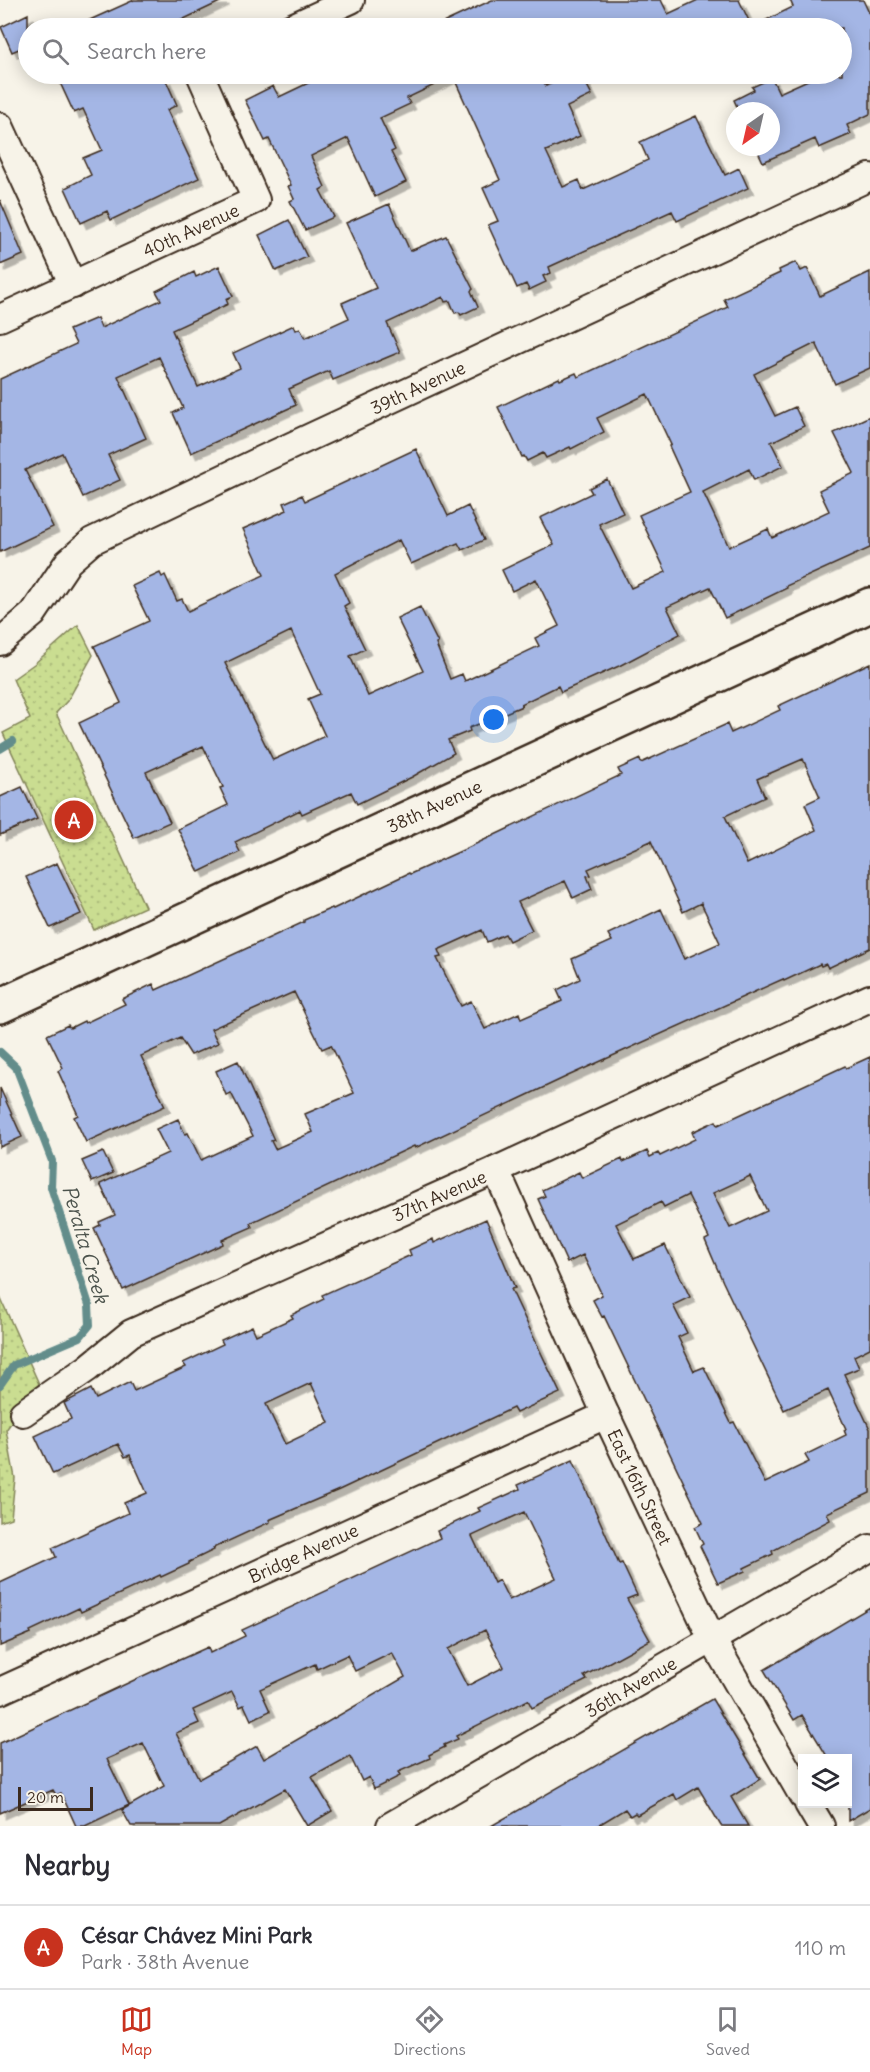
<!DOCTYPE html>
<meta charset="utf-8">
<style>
:root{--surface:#fff;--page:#f7f7f7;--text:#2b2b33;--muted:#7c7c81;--line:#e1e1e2;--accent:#c8321e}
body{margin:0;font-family:Delius,sans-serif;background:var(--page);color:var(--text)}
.controls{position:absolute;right:18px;bottom:18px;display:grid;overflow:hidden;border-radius:0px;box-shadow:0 3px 15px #0003}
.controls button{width:54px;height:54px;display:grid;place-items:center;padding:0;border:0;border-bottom:2px solid var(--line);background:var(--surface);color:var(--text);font:30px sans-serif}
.compass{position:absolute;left:726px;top:102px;width:54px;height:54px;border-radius:50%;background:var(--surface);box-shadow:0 3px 15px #0003;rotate:214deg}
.scale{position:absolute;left:18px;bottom:15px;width:75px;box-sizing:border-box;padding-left:6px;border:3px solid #3b2a1e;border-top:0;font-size:16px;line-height:21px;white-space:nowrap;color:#3b2a1e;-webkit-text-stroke:4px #f7f3e8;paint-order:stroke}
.you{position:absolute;left:494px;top:720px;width:21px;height:21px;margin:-15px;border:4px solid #fff;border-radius:50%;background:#1a73e8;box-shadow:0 0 0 9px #1a73e833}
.badge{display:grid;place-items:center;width:39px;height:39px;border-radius:50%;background:var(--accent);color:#fff;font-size:20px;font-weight:700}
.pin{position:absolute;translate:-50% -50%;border:3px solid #fff;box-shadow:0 2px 6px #0006}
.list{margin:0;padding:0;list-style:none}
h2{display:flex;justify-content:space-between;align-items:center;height:78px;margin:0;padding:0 24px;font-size:26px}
h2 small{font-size:20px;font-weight:400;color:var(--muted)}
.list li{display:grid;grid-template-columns:39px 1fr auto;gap:18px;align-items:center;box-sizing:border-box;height:84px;padding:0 24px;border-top:2px solid var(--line)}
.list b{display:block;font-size:22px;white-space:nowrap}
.list p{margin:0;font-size:20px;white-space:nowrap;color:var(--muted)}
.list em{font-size:20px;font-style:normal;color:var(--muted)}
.icon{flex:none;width:33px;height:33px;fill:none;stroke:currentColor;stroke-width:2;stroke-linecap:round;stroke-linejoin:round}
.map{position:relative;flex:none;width:870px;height:1826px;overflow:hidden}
.search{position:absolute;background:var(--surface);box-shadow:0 3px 15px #0003;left:18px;right:18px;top:18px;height:66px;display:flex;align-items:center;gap:15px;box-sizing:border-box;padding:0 21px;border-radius:33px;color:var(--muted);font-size:22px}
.sheet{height:162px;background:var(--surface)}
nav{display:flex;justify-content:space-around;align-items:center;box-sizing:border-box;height:84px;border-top:2px solid var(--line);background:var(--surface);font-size:16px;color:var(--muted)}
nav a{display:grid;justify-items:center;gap:3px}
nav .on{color:var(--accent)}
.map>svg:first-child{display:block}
</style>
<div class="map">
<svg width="870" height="1826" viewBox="0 0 870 1826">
<defs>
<pattern id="park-dots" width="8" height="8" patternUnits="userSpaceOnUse" patternTransform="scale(1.5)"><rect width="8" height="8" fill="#cadd91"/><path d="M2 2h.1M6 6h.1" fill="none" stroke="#aebe7d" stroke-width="1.8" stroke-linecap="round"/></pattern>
<filter id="shadow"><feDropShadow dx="5.5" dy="5.5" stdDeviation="0" flood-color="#0004"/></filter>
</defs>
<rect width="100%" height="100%" fill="#f7f3e8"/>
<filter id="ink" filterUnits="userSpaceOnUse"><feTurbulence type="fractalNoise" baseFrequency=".0167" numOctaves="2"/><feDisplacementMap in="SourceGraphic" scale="12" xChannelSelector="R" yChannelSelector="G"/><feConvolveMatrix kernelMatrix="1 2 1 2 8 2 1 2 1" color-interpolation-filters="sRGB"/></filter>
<g filter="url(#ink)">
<!-- park -->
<path fill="url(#park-dots)" stroke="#828458" stroke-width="1.5" d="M78 625 93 655 68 700 56 713 145 907 94 930 3 733 30 719 13 679 34 664Z
M0 1297 39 1384 6 1430 15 1478 11 1518 0 1522Z"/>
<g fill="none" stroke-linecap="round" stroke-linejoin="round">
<!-- stream -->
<path stroke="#638d8b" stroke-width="8" d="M0 749 13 741
M0 1052 16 1067 52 1161 51 1187 89 1305 90 1325 80 1337 14 1365 0 1385"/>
</g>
<!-- building -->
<path fill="#a4b6e5" stroke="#3b2a1e" stroke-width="1.5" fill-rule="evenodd" filter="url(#shadow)" d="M134 0H224L165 28H72Z
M492 0H661L668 14 698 0H739L752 27 793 7 790 0H863L870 15V114L847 125 851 134 819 148 815 139 763 162 756 147H771V111H739L734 100 754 90 752 87 772 78 779 93 821 74H842V28H432Z
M28 14V45L12 52 1 27Z
M56 74H154L158 81 165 78 177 105 167 110 199 178 111 220 107 211 81 223 65 188 91 175 83 158 102 150 83 109 74 113Z
M327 74H540L546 86 572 74H581L592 95 567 107 580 136 546 151 563 187 579 180 583 190 648 160 640 142 696 116 725 175 739 168 748 188 677 221 672 211 549 267 551 273 543 276 546 282 529 290 526 284 517 288 488 225 498 221 483 188 500 180 453 76 407 98 410 104 380 118 395 150 391 152 406 182 375 197 348 138 311 156 325 187 320 190 334 217 305 230 290 201 294 199 288 186 291 185 269 139 265 141 245 100 273 86 279 97Z
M0 200 23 255 0 265Z
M389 204 410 251 446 236 473 289 471 291 478 307 461 315 459 312 455 313 450 301 445 302 443 297 387 323 400 352 333 380 329 371 289 389 296 405 191 453 173 413 183 408 159 357 118 376 146 438 108 455 120 480 83 497 62 453 25 470 53 527 0 552V379L76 344 69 330 97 318 101 328 161 300 156 291 194 272 196 277 219 266 233 296 226 299 228 304 172 330 198 387 240 368 233 353 294 325 296 330 300 328 305 338 349 318 342 303 376 288 346 223Z
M289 220 307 257 276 271 259 235Z
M796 262 801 271 807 268 820 296 870 272V368L835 384 816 343 754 374 775 416 795 407 804 426 771 442 783 466 754 480 749 469 703 492 729 547 768 529 772 538 829 511 819 490 854 473 834 433 870 416V548L786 586 787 588 725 618 710 587 667 607 680 634 619 666 561 692 558 686 521 704 522 706 469 728 470 731 448 740 454 753 412 777 357 804 351 792 302 814 300 810 235 842 240 852 199 872 178 829 228 805 220 788 223 787 203 746 146 772 170 822 134 838 79 723 121 703 94 646 149 621 132 586 160 573 162 577 165 575 177 601 182 599 188 611 264 575 243 529 287 510 284 503 302 495 305 501 416 449 448 516 468 506 484 540 462 550 458 543 411 564 399 540 335 573 349 603 344 606 365 649 350 656 368 696 423 671 397 618 420 607 438 643 436 644 450 679 462 674 465 681 539 646 535 638 559 626 536 579 512 591 502 570 554 545 540 518 592 493 589 488 607 479 623 513 599 524 631 588 666 572 639 515 690 492 669 446 671 445 647 394 597 418 604 432 571 449 570 447 546 458 543 453 527 461 524 456 522 457 498 407 559 378 560 380 576 373 578 377 728 307 724 299 780 273 779 270ZM291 631 320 694 308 699 325 736 273 760 225 663Z
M870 663V948L828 968 826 964 821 966 820 964 784 981 783 979 568 1076 415 1148 414 1146 250 1223 252 1227 222 1240 223 1244 123 1290 94 1228 100 1225 99 1222 115 1215 100 1184 168 1153 156 1129 178 1119 185 1134 188 1133 201 1160 253 1136 231 1093 226 1095 216 1071 238 1061 274 1140 271 1141 275 1149 313 1132 305 1114 354 1093 331 1045 322 1049 294 992 211 1029 218 1043 191 1055 180 1038 141 1056 165 1106 86 1142 74 1117 78 1115 58 1071 63 1068 47 1035 68 1025 70 1028 84 1021 85 1023 125 1004 122 999 153 984 156 990 304 922V920L332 908 333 909 409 873 410 874 463 850 621 775 618 769 640 759 641 763 727 724 731 733 780 710 778 706ZM803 759 820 797 805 804 816 830 747 864 725 816 765 797 757 779ZM651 841 683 912 701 903 720 943 684 959 661 909 608 934 612 941 572 959 580 979 557 990 562 1001 521 1019 519 1013 485 1029 471 1001 461 1006 437 958 441 957 438 950 482 930 487 942 505 934 509 941 532 930 518 902 565 881 573 898 592 889 587 876 591 875 588 869Z
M22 787 37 819 0 835V797Z
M57 863 81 914 50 928 26 877Z
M870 1057V1348L854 1356 859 1368 844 1374 870 1429V1493L827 1513 830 1520 772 1551 773 1554 744 1568 745 1571 718 1583 700 1546 703 1544 695 1527 703 1523 604 1316 602 1317 593 1300 602 1295 583 1255 567 1263 538 1199 545 1196 542 1190 579 1172 582 1178 622 1159 623 1162 647 1151 650 1157 658 1153 660 1156 695 1139 692 1132 716 1121 718 1125 845 1066 846 1068ZM750 1176 767 1211 730 1228 713 1193ZM688 1195 709 1238 705 1240 723 1282 784 1410 828 1390 846 1429 844 1430 846 1435 805 1455 809 1462 765 1483 734 1422 731 1423 704 1367 694 1371 678 1337 687 1333 673 1305 690 1297 665 1245 634 1259 616 1224 661 1202 664 1207Z
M0 1088 22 1137 0 1147Z
M103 1152 113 1173 92 1182 82 1161Z
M486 1219 515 1288 511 1289 560 1393 516 1413 513 1408 339 1490 269 1520 270 1522 213 1548 214 1550 189 1562V1564L161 1577 160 1575 81 1612 79 1608 30 1631 31 1633 0 1646V1583L56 1557 52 1548 128 1513 124 1503 147 1493 130 1455 125 1457 118 1444 53 1474 35 1436 71 1419 64 1403 91 1389 96 1399 130 1382 134 1391 186 1367 183 1363 223 1344 221 1340 252 1326 256 1335 293 1318 291 1315 324 1299 322 1295 411 1255 409 1250 433 1239 434 1243ZM311 1383 329 1423 285 1444 266 1404Z
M573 1460 619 1564 622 1563 637 1595 627 1599 650 1640 584 1676 587 1680 532 1708 528 1700 456 1736 458 1739 444 1745 445 1747 429 1755 430 1758 398 1772 400 1776 374 1789 369 1777 362 1781 350 1756 312 1777 332 1811 307 1826 285 1789 219 1826H131L122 1810 164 1786 143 1743 107 1759 129 1805 85 1826H76L61 1793 56 1795 53 1790 0 1813V1743L177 1660V1661L208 1647 210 1653 245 1636 242 1630 440 1538 437 1531 480 1511 478 1508 520 1489 518 1485ZM524 1512 556 1578 509 1600 499 1580 494 1583 472 1536ZM485 1630 504 1667 467 1686 448 1649ZM392 1653 405 1677 264 1759 257 1746 199 1779 176 1733 199 1723 193 1710 232 1692 240 1707 244 1705 251 1720 270 1711 260 1689 315 1664 317 1669 347 1655 355 1671Z
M870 1607V1808L848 1821V1758H828L802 1715 794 1720 764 1670Z
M712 1699 760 1779 731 1797 748 1826H721L698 1787 677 1800 674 1794 637 1815 635 1813 630 1816 625 1809 597 1826H491Z"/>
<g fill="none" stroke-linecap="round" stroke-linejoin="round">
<defs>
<g id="street">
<path d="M290 28 351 0"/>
<path d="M0 126 73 285"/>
<path id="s1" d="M0 318 256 200 200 74"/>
<path id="s2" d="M0 642 33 614 68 562 92 541 263 459 870 177"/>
<path id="s3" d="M496 1170 606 1415 713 1641 802 1795"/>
<path id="s4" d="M23 1413 88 1368 131 1333 496 1170 870 998"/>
<path id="s5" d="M0 1691 606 1415"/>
<path d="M808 1804 821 1826"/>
<path id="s6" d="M390 1826 870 1548"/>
</g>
<g id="secondary">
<path id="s7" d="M0 1006 870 605"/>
</g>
</defs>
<!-- street casing -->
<use href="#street" stroke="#3b2a1e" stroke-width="30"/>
<!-- secondary casing -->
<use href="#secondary" stroke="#3b2a1e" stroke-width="38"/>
<!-- street -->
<use href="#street" stroke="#f7f3e8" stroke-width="26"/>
<!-- secondary -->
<use href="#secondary" stroke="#f7f3e8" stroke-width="33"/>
</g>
</g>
<g text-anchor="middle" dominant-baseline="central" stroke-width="4.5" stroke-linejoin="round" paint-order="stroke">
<!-- street labels -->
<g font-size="18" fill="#3b2a1e" stroke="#f7f3e8">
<text stroke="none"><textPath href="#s1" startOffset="210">40th Avenue</textPath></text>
<text stroke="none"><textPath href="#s2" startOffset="498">39th Avenue</textPath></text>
<text stroke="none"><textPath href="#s7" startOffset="478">38th Avenue</textPath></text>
<text stroke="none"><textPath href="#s4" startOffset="472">37th Avenue</textPath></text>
<text stroke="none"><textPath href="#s3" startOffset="348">East 16th Street</textPath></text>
<text stroke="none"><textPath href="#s5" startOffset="333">Bridge Avenue</textPath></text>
<text stroke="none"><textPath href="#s6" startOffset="278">36th Avenue</textPath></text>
</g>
<!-- water labels -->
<g font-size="20" font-style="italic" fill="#4c534c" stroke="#f7f3e8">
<text transform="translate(86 1244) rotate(74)">Peralta Creek</text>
</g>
</g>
</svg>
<div class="controls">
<button><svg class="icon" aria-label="layers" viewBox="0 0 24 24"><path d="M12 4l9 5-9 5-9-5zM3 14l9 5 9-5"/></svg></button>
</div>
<svg class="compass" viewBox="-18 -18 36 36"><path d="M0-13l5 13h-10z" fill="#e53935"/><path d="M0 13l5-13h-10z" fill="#7c7c81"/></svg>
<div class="scale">20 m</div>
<div class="you"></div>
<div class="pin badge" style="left:74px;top:820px">A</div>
<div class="search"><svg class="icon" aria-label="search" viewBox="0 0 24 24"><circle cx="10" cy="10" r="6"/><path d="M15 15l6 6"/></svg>Search here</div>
</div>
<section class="sheet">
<h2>Nearby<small></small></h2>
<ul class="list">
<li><span class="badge">A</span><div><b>César Chávez Mini Park</b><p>Park · 38th Avenue</p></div><em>110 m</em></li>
</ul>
</section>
<nav>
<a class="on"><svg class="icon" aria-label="map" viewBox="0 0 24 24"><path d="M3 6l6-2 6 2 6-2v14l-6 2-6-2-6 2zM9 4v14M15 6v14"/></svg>Map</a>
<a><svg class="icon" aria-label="directions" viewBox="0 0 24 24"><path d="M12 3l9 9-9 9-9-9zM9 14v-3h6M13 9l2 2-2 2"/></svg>Directions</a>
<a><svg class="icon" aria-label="saved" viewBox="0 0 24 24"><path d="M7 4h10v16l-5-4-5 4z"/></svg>Saved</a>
</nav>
